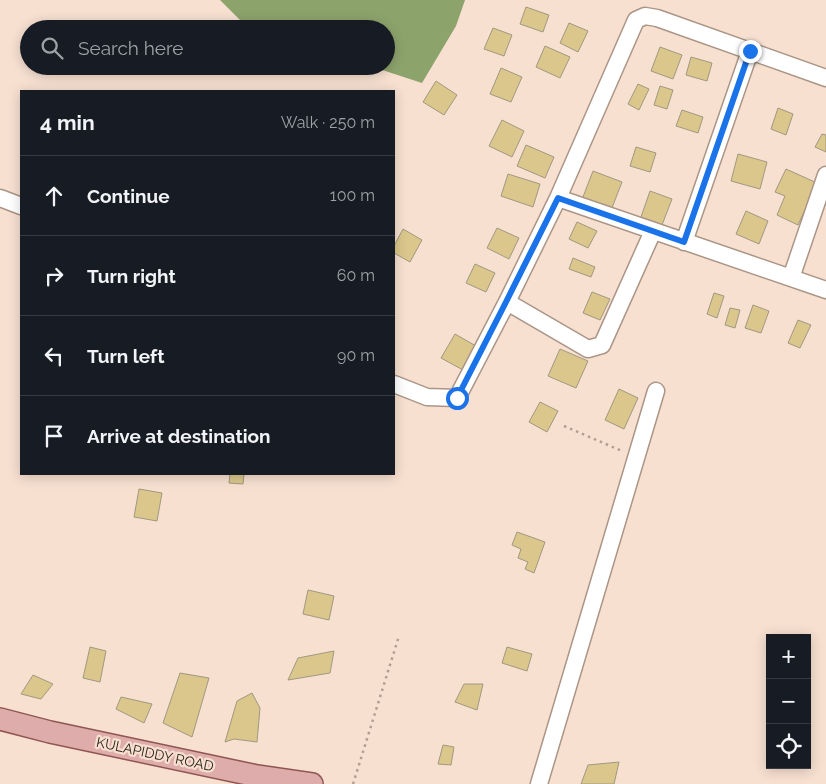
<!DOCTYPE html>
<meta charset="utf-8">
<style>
:root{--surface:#171b24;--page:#242831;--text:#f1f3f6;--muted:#9ea1a6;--line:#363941}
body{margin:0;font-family:Raleway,sans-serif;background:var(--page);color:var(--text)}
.controls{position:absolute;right:15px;bottom:15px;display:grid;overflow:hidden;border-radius:0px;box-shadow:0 2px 12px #0003}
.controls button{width:45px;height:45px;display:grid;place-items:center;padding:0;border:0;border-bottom:1px solid var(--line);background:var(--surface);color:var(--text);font:25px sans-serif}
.stop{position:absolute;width:15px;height:15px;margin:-11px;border:4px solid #1a73e8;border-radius:50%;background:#fff}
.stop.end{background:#1a73e8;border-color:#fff;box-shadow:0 1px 5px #0008}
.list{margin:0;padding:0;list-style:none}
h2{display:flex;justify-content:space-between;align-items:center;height:65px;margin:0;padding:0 20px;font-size:21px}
h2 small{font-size:16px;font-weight:400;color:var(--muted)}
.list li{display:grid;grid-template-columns:32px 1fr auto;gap:15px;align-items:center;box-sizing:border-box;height:80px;padding:0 20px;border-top:1px solid var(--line)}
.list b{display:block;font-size:19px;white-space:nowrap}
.list em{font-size:16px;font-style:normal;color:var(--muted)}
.icon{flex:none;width:28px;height:28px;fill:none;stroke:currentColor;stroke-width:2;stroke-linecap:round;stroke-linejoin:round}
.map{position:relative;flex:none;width:826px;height:784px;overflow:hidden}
.search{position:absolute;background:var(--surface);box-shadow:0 2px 12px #0003;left:20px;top:20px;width:375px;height:55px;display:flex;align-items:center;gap:12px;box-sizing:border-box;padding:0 18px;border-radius:28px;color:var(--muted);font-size:19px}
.panel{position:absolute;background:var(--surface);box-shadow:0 2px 12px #0003;left:20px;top:90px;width:375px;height:385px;border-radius:0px}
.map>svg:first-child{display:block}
</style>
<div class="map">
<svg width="826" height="784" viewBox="0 0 826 784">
<rect width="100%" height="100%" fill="#f7e0d0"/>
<!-- water -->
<path fill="#8da36c" d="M220 0H465L456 26 422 83 370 66H386V29H251L248 28Z"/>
<!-- building -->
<path fill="#dbc78b" stroke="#a09881" d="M526 7 549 15 543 32 520 24Z
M569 23 588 31 578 52 560 43Z
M493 28 512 35 504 56 484 49Z
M545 46 570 57 560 78 536 67Z
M660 47 682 55 673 79 651 71Z
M691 57 712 63 707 81 686 75Z
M501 68 522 77 511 102 490 94Z
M436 81 457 95 444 115 423 102Z
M638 84 649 89 639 110 628 104Z
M660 86 673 90 667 109 654 105Z
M778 108 793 114 786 135 771 129Z
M682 110 703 117 698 133 676 126Z
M502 120 524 131 512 157 489 146Z
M822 134 826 135V152L815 147Z
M526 145 554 157 545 178 517 166Z
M636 147 656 153 650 172 630 166Z
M738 154 767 162 760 189 731 181Z
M786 169 817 183 798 225 777 215 785 196 775 192Z
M593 171 622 182 610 213 581 202Z
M508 174 540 184 533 207 501 196Z
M650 191 672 199 662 225 641 217Z
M746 211 768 221 759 244 736 234Z
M577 222 597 231 588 248 569 239Z
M497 228 519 238 509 259 487 248Z
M403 229 422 240 410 262 394 253V246Z
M573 258 595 267 591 277 569 269Z
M475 264 495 273 486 292 466 283Z
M592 292 610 299 600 320 583 313Z
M714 293 724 296 717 318 707 314Z
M753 305 769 311 761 333 745 328Z
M730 308 740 310 735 328 725 325Z
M798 320 811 325 800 348 788 343Z
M455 334 476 346 463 370 441 358Z
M560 349 588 361 576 388 548 376Z
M619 389 638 398 624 429 605 420Z
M540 402 558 411 547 432 529 422Z
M230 474H244L243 484 229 483Z
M139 489 162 493 157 521 134 517Z
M517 532 545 542 534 573 525 569 528 562 518 558 521 549 512 545Z
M308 590 334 596 329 620 303 614Z
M90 647 106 651 100 682 83 678Z
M507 647 532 654 527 671 502 663Z
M334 651 330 673 288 680 298 658Z
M180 673 209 678 192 737 163 723Z
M33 675 53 684 41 699 21 694Z
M464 684H483L477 710 455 702Z
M252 693 260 708 257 742 234 739 225 742 237 701Z
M121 697 152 704 144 723 116 709Z
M443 745 454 747 451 765 438 764Z
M619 762 614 784H581L588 765Z"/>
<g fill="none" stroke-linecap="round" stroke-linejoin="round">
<defs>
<path id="minor" d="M0 198 21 206
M558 198 826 290
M684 242 750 51
M791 278 826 175
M507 302 588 349 602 345 653 231
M394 384 427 397 457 398 507 302 558 198 636 20 645 16 657 18 826 78
M539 784 656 391"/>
<path id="major" d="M0 719 50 732 257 776 312 784"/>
</defs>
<!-- minor casing -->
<use href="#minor" stroke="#ab9586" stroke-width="19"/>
<!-- major casing -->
<use href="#major" stroke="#8f5652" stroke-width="24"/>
<!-- path -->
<path stroke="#b19f92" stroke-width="2.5" stroke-dasharray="2.5 4" stroke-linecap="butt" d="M564 426 622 451
M353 784 399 636"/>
<!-- minor -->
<use href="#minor" stroke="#fff" stroke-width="16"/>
<!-- major -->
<use href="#major" stroke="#deacaa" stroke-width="21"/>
</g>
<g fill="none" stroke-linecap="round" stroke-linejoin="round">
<!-- route -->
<path stroke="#1a73e8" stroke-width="6" d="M457 398 506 302 558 198 684 242 750 51"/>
</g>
<g text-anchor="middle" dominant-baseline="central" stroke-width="4.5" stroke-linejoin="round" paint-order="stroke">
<!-- street labels -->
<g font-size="14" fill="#261e18" stroke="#f7e0d0">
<text transform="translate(155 754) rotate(12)">KULAPIDDY ROAD</text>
</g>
</g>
</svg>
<div class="controls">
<button>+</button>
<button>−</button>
<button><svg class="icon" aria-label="locate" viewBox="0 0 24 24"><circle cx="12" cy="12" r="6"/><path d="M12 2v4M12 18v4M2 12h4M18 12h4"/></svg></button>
</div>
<div class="stop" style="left:457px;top:398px"></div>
<div class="stop end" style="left:750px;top:51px"></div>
<div class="search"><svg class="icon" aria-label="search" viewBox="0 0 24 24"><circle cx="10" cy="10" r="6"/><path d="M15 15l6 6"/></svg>Search here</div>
<section class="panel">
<h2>4 min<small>Walk · 250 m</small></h2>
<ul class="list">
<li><svg class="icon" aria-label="ahead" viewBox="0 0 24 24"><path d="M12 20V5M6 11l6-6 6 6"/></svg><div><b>Continue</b></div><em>100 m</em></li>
<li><svg class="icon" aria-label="right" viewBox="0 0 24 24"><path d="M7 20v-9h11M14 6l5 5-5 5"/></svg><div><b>Turn right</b></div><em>60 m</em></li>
<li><svg class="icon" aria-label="left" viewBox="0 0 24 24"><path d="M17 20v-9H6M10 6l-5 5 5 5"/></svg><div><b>Turn left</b></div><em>90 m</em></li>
<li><svg class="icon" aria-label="arrive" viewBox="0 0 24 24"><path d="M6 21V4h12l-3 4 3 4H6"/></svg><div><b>Arrive at destination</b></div></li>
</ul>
</section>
</div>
